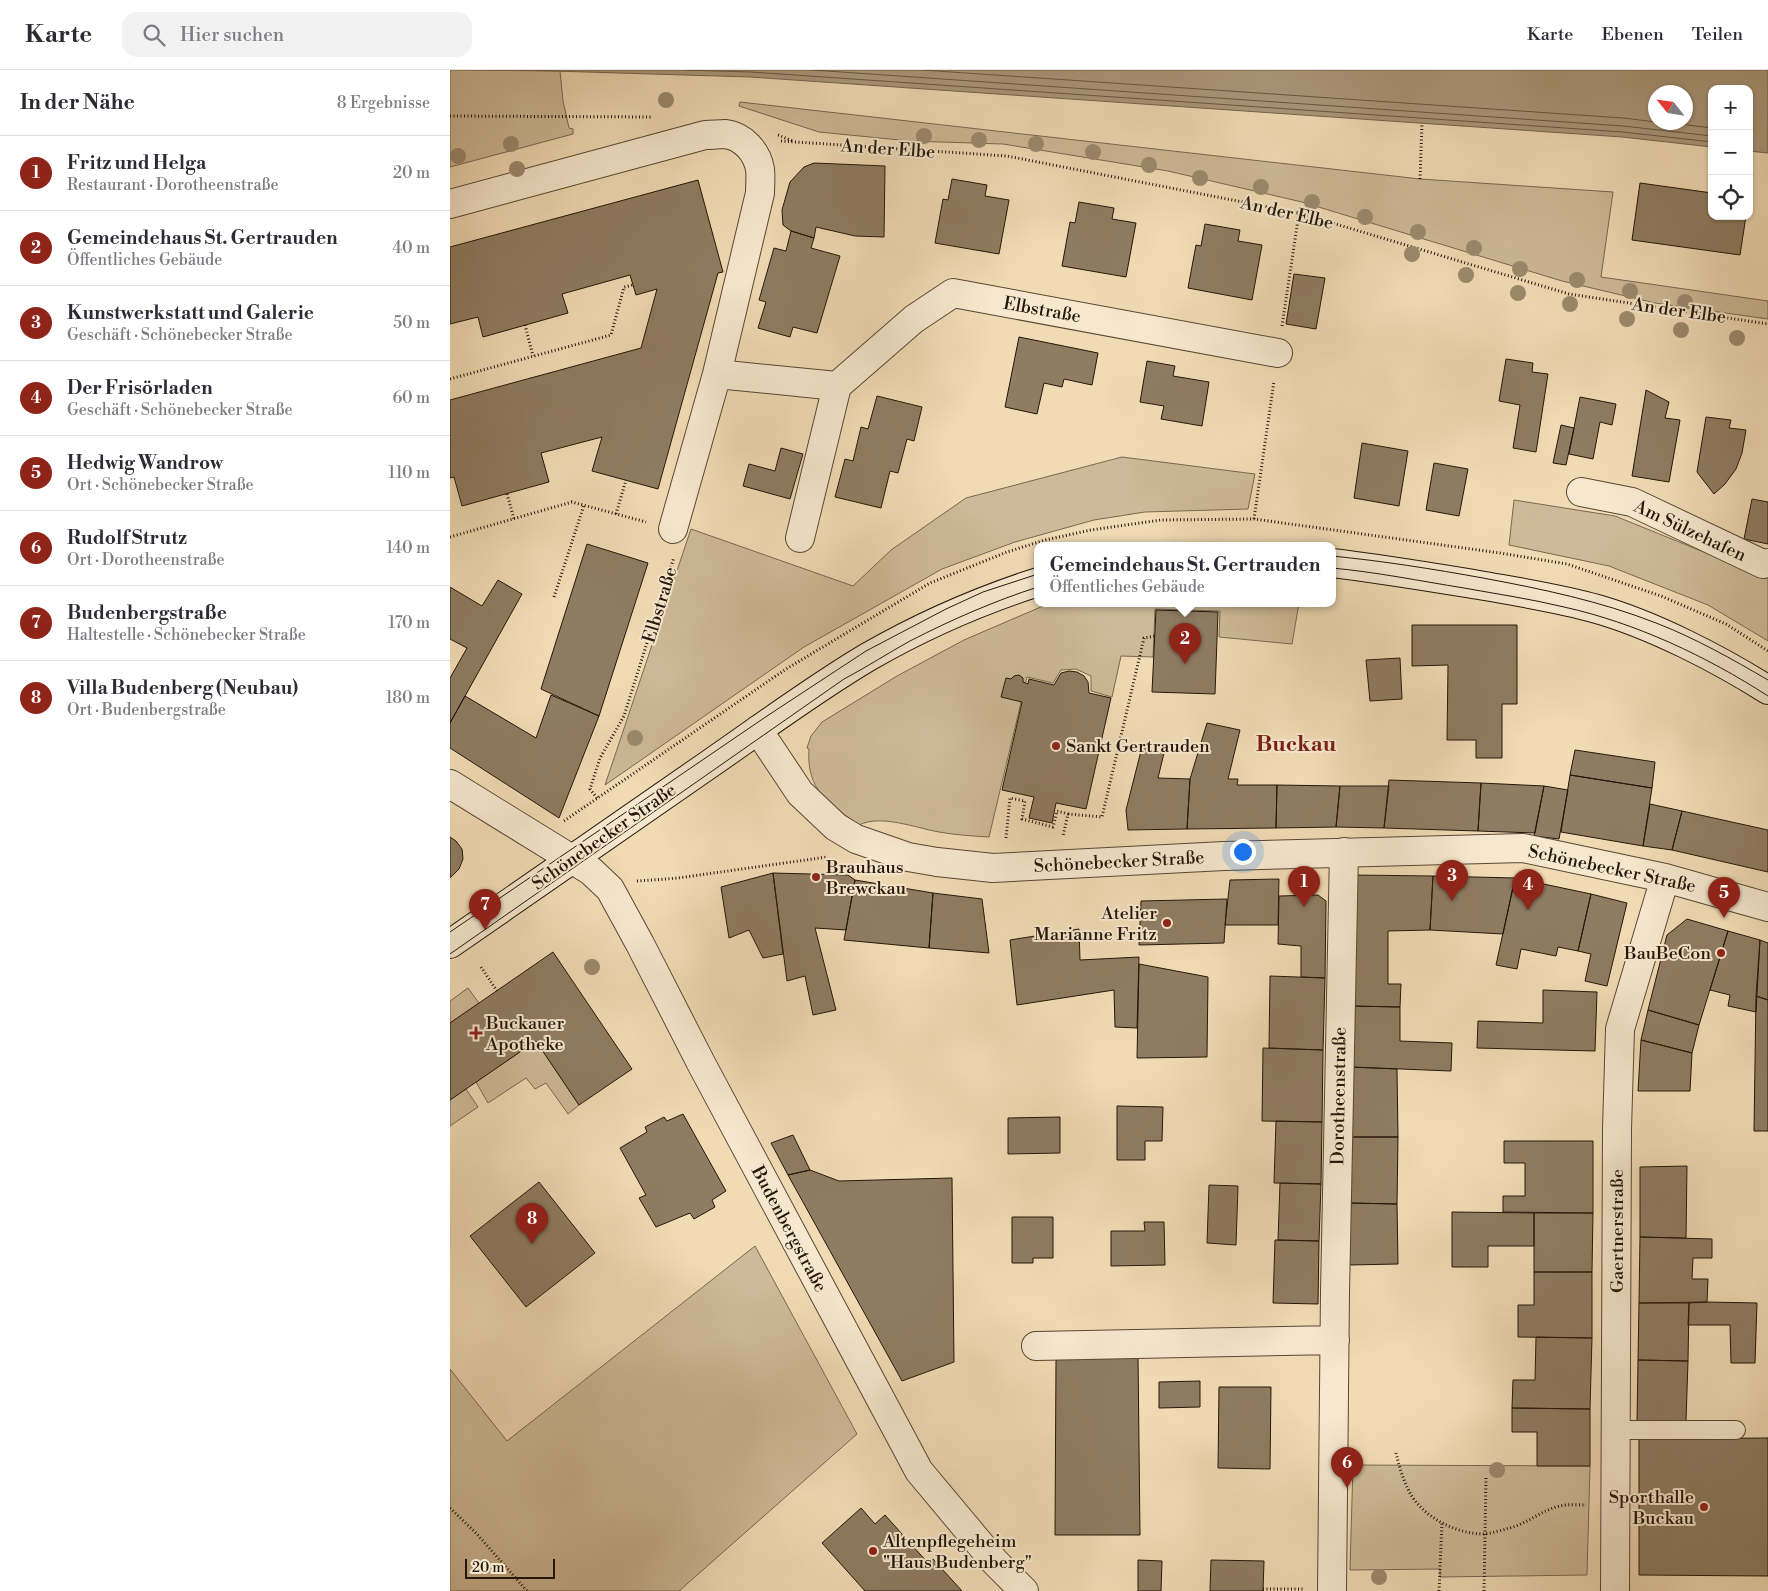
<!DOCTYPE html>
<html lang="de">
<meta charset="utf-8">
<style>
:root{--surface:#fff;--page:#f2f2f3;--text:#2b2b33;--muted:#7c7c81;--line:#e1e1e2;--accent:#8f2418}
body{margin:0;font-family:"Libre Bodoni",serif;background:var(--page);color:var(--text)}
.controls{position:absolute;right:15px;top:15px;display:grid;overflow:hidden;border-radius:10px;box-shadow:0 1px 4px #0004}
.controls button{width:45px;height:45px;display:grid;place-items:center;padding:0;border:0;border-bottom:1px solid var(--line);background:var(--surface);color:var(--text);font:25px sans-serif}
.compass{position:absolute;left:1198px;top:15px;width:45px;height:45px;border-radius:50%;background:var(--surface);box-shadow:0 1px 4px #0004;rotate:300deg}
.scale{position:absolute;left:15px;bottom:12px;width:90px;box-sizing:border-box;padding-left:5px;border:2px solid #241609;border-top:0;font-size:14px;line-height:18px;white-space:nowrap;color:#241609;-webkit-text-stroke:4px #f6e8cf;paint-order:stroke}
.you{position:absolute;left:792px;top:781px;width:18px;height:18px;margin:-12px;border:4px solid #fff;border-radius:50%;background:#1a73e8;box-shadow:0 0 0 8px #1a73e833}
.badge{display:grid;place-items:center;width:32px;height:32px;border-radius:50%;background:var(--accent);color:#fff;font-size:16px;font-weight:700}
.pin{position:absolute;translate:-50% -41px;filter:drop-shadow(0 1px 2px #0008)}
.pin::after{content:'';position:absolute;top:26px;width:18px;height:15px;background:inherit;clip-path:polygon(0 0,100% 0,50% 100%)}
.popup{position:absolute;left:584px;top:472px;width:302px;height:65px;box-sizing:border-box;display:grid;place-content:center;border-radius:10px;background:var(--surface);filter:drop-shadow(0 1px 4px #0005);font-size:16px;white-space:nowrap;color:var(--muted)}
.popup b{font-size:19px;color:var(--text)}
.popup::after{content:'';position:absolute;left:50%;top:100%;margin-left:-10px;border:10px solid transparent;border-top-color:var(--surface)}
.list{margin:0;padding:0;list-style:none}
h2{display:flex;justify-content:space-between;align-items:center;height:65px;margin:0;padding:0 20px;font-size:21px}
h2 small{font-size:16px;font-weight:400;color:var(--muted)}
.list li{display:grid;grid-template-columns:32px 1fr auto;gap:15px;align-items:center;box-sizing:border-box;height:75px;padding:0 20px;border-top:1px solid var(--line)}
.list b{display:block;font-size:19px;white-space:nowrap}
.list p{margin:0;font-size:16px;white-space:nowrap;color:var(--muted)}
.list em{font-size:16px;font-style:normal;color:var(--muted)}
.icon{flex:none;width:28px;height:28px;fill:none;stroke:currentColor;stroke-width:2;stroke-linecap:round;stroke-linejoin:round}
.map{position:relative;flex:none;width:1318px;height:1521px;overflow:hidden}
header{display:flex;align-items:center;gap:30px;box-sizing:border-box;height:70px;padding:0 25px;background:var(--surface);border-bottom:1px solid var(--line)}
header strong{font-size:24px}
nav{display:flex;gap:28px;margin-inline-start:auto;font-size:18px}
.search{width:350px;height:45px;background:var(--page);display:flex;align-items:center;gap:12px;box-sizing:border-box;padding:0 18px;border-radius:15px;color:var(--muted);font-size:19px}
main{display:flex}
aside{flex:1;background:var(--surface)}
.map>svg:first-child{display:block}
</style>
<header>
<strong>Karte</strong>
<div class="search"><svg class="icon" aria-label="search" viewBox="0 0 24 24"><circle cx="10" cy="10" r="6"/><path d="M15 15l6 6"/></svg>Hier suchen</div>
<nav><a>Karte</a><a>Ebenen</a><a>Teilen</a></nav>
</header>
<main>
<aside>
<h2>In der Nähe<small>8 Ergebnisse</small></h2>
<ul class="list">
<li><span class="badge">1</span><div><b>Fritz und Helga</b><p>Restaurant · Dorotheenstraße</p></div><em>20 m</em></li>
<li><span class="badge">2</span><div><b>Gemeindehaus St. Gertrauden</b><p>Öffentliches Gebäude</p></div><em>40 m</em></li>
<li><span class="badge">3</span><div><b>Kunstwerkstatt und Galerie</b><p>Geschäft · Schönebecker Straße</p></div><em>50 m</em></li>
<li><span class="badge">4</span><div><b>Der Frisörladen</b><p>Geschäft · Schönebecker Straße</p></div><em>60 m</em></li>
<li><span class="badge">5</span><div><b>Hedwig Wandrow</b><p>Ort · Schönebecker Straße</p></div><em>110 m</em></li>
<li><span class="badge">6</span><div><b>Rudolf Strutz</b><p>Ort · Dorotheenstraße</p></div><em>140 m</em></li>
<li><span class="badge">7</span><div><b>Budenbergstraße</b><p>Haltestelle · Schönebecker Straße</p></div><em>170 m</em></li>
<li><span class="badge">8</span><div><b>Villa Budenberg (Neubau)</b><p>Ort · Budenbergstraße</p></div><em>180 m</em></li>
</ul>
</aside>
<div class="map">
<svg width="1318" height="1521" viewBox="0 0 1318 1521">
<rect width="100%" height="100%" fill="#f1dbb5"/>
<filter id="stains"><feTurbulence type="fractalNoise" baseFrequency=".004" numOctaves="4"/><feColorMatrix values="0 0 0 0 .2 0 0 0 0 .09 0 0 0 0 .02 0 0 0 .5 -.17"/></filter>
<radialGradient id="worn" r=".72"><stop offset=".6" stop-color="#630" stop-opacity="0"/><stop offset="1" stop-color="#630" stop-opacity=".3"/></radialGradient>
<!-- green -->
<path fill="#ceba98" stroke="#796850" d="M0 0 110 1 113 31 119 58 123 59V64L0 97Z
M290 32 970 109 1163 122 1151 207 1318 231V249L1205 233 1112 211 852 132 718 101 553 74 460 71 369 62 289 36Z
M672 387 805 404 798 439 695 442 644 450 565 472 492 499 354 577 155 715 241 459 403 516 441 480 516 428Z
M1064 430 1165 446 1318 508V571L1258 535 1159 496 1059 475Z
M600 533H849L842 574 769 567 770 541 705 539 703 587 671 586 662 627 641 621V606L626 599 611 600 603 613 577 607 539 767C522 766 506 765 489 762 466 758 431 744 409 755 379 734 356 720 359 679L357 678 361 666 372 652 447 606 514 570Z
M18 918 29 933 0 953V931Z
M86 971 129 1035 118 1044 96 1013 85 1019 76 1008 38 1033 26 1012Z
M16 1019 28 1037 0 1056V1030Z
M305 1176 407 1364 229 1521H0V1299L57 1371Z
M903 1395 1140 1396 1137 1505 990 1507V1499L900 1500Z"/>
<!-- water -->
<path fill="#ab987b" stroke="#75644d" fill-rule="evenodd" d="M70 0H1318V83L1299 81V19H1262V77L1172 67 300 7ZM1206 22H1236V52H1206Z"/>
<g fill="none" stroke-linecap="round" stroke-linejoin="round">
<!-- shore -->
<path stroke="#685742" stroke-width="1" d="M234 0 301 2 1173 62 1262 72
M362 0 1173 56 1262 66
M472 0 1173 48 1206 52
M1212 52 1262 58"/>
</g>
<!-- building -->
<path fill="#8f7c62" stroke="#241609" d="M364 93 435 96 434 167 405 166 366 157 364 168 341 161 333 155 332 140 340 112 354 97Z
M502 109 537 115 535 126 559 130 549 184 485 173 493 129 498 130Z
M248 110 273 202 268 203 208 419 142 401 152 367 91 383 99 412 12 436 4 407 0 408V330L191 278 207 219 186 225 180 205 112 224 118 243 33 267 28 247 0 254V177Z
M1190 113 1262 123V146H1296L1290 185 1182 170Z
M629 132 664 138 662 149 686 153 676 207 612 196 620 152 625 153Z
M755 154 790 160 788 171 812 175 802 230 738 218 746 175 751 176Z
M341 161 364 168 361 178 390 186 367 263 343 257 340 267 308 258 316 232 309 230 324 178 336 181Z
M844 204 875 208 866 259 836 254Z
M569 267 648 283 642 315 614 309 612 317 594 313 587 344 555 337Z
M1056 289 1083 293 1082 302 1098 304 1086 382 1063 378 1070 335 1049 331Z
M697 291 725 296 723 306 759 312 752 356 711 349 714 336 690 332Z
M1196 320 1219 332 1215 348 1230 350 1219 412 1182 406Z
M427 326 472 337 464 371 457 369 448 403 440 401 431 438 385 427 395 389 403 391 411 357 418 359Z
M1130 327 1166 334 1162 355 1150 352 1143 389 1119 384Z
M1256 347 1281 350 1279 358 1296 360 1292 383 1286 399 1275 414 1264 424 1247 402Z
M1111 355 1124 358 1116 395 1103 393Z
M912 373 958 381 949 436 904 428Z
M331 378 353 384 340 429 293 416 299 394 325 401Z
M984 393 1018 399 1009 446 976 440Z
M1302 429 1318 432V474L1294 469Z
M137 474 198 493 149 646 91 619Z
M48 510 72 524 0 653V608L17 578 0 569V517L32 536Z
M706 540 768 542 765 624 702 622Z
M962 555H1067V634H1052V688H1026V670H997L998 595 962 596Z
M950 588 952 629 920 631 916 590Z
M619 601 627 602 634 606 638 612 639 623 661 628 636 739 606 733 602 753 579 748 584 727 552 720 572 632 551 627 556 608 561 609 564 606 569 605 573 608V612L578 614 579 609 604 615 611 603Z
M101 625 149 646 109 748 0 678V653L15 626 86 668Z
M757 653 790 660 778 709H788L787 715H827L826 758 737 759 740 709Z
M692 677 714 683 708 708 740 709 737 759 678 760 676 740Z
M1125 680 1205 692 1202 718 1120 705Z
M1120 705 1202 718 1193 776 1111 762Z
M939 710 1031 713 1028 761 934 758Z
M1031 713 1094 716 1085 763 1028 761Z
M827 715 890 716 886 757 826 758Z
M890 716H939L934 758 886 757Z
M1094 716 1118 720 1109 769 1084 766Z
M1200 734 1232 741 1222 780 1193 776Z
M1232 741 1318 760V802L1222 780Z
M0 767 6 771 12 779 13 789 9 799 0 808Z
M323 803 333 884 313 888 299 860 279 868 271 817Z
M323 803 398 805 405 810 396 860 365 858 386 940 363 945 355 906 337 911Z
M903 805 983 806 980 860 938 861V914H951L950 937 901 936Z
M983 806 1065 808 1053 864 980 860Z
M1065 808 1141 824 1128 881 1108 877 1106 886 1071 879 1067 899 1046 895Z
M829 809 828 855H775L780 810Z
M405 810 483 823 479 878 394 870Z
M483 823 532 829 539 883 479 878Z
M1141 824 1177 833 1157 916 1135 911 1141 884 1128 881Z
M868 825 876 831 875 908 851 907V876L828 874 829 826Z
M777 829 774 873 689 875 691 831Z
M1237 849 1278 861 1249 955 1198 940 1217 865Z
M629 859 630 890 689 887 687 958 665 957 664 920 567 935 560 870Z
M1278 861 1310 870 1306 942 1278 936 1280 925 1260 920Z
M1310 870 1318 873V930L1306 926Z
M103 882 182 999 129 1035 86 971 0 1030V953Z
M689 894 758 907 757 987 687 988Z
M820 906 875 908 873 980 819 978Z
M1093 920 1147 922 1145 981 1027 978 1028 951 1093 953Z
M1306 926 1318 930V1061H1304Z
M901 936 950 937V971L1002 973 1001 1001 901 997Z
M1198 940 1249 955 1242 983 1191 970Z
M1191 970 1242 983 1240 1021H1188Z
M813 978 873 980 872 1052 812 1051Z
M901 997 947 999 948 1067H900Z
M667 1036 713 1037 712 1071H695V1090H667Z
M233 1044 276 1121 262 1130 265 1137 244 1149 240 1143 206 1157 189 1128 196 1125 170 1078 197 1062 195 1057 214 1047 217 1051Z
M610 1047V1083L558 1084V1048Z
M826 1051 872 1052 871 1114 824 1113Z
M343 1065 360 1100 338 1105 321 1073Z
M900 1067H948L947 1134 899 1133Z
M1054 1071H1143V1143L1053 1142V1126H1075V1093H1054Z
M1237 1096 1236 1168 1190 1167V1097Z
M360 1100 389 1111 502 1108 504 1292 452 1311 338 1105Z
M89 1112 145 1183 76 1237 20 1166Z
M830 1113 871 1114 869 1171 828 1170Z
M759 1115 788 1116 786 1175 757 1173Z
M899 1133 947 1134 948 1194 899 1195Z
M1002 1142 1084 1143V1176H1038V1197H1002Z
M1084 1143H1143L1142 1202H1084Z
M562 1147H603V1188H583V1193H562Z
M694 1152H714L715 1195 661 1196V1161H695Z
M1190 1167 1262 1169V1188H1243L1242 1209H1258L1257 1232 1189 1233Z
M825 1170 869 1171 868 1234 823 1233Z
M1084 1202H1142V1268L1068 1267V1235H1084Z
M1257 1232 1307 1233 1305 1293H1281L1280 1255H1238L1239 1233Z
M1189 1233H1239L1238 1291 1188 1290Z
M1086 1267 1142 1268 1140 1339 1062 1338 1063 1310H1085Z
M688 1286 690 1465H605L606 1289Z
M1188 1290 1238 1291 1236 1351 1187 1352Z
M750 1311V1337L709 1338V1312Z
M769 1317H821L820 1399 768 1398Z
M1062 1338 1140 1339V1396H1087V1362H1062Z
M1318 1368V1506L1189 1505V1369Z
M411 1438 425 1454 435 1445 478 1493 483 1489 512 1521H415L372 1473Z
M688 1490 712 1491 711 1521H688Z
M761 1490 814 1491 813 1521H760Z"/>
<g fill="none" stroke-linecap="round" stroke-linejoin="round">
<defs>
<path id="lane" d="M1166 1360H1286"/>
<path id="street" d="M0 134 255 65C262 65 269 64 275 64 293 66 307 82 310 99 311 107 310 116 310 123L267 304 223 459
M267 304 387 316
M1131 422 1182 432 1313 494 1318 493
M350 468 387 316 464 249 503 223 828 283
M308 660 350 723 386 757 406 769 458 787 487 792 543 798 774 786 1073 778 1215 808 1318 837
M0 714 141 801 160 819 190 874 252 995 469 1401 545 1492 574 1521
M586 1276 885 1270
M882 1521 885 1222 894 782
M1165 1521 1167 1059 1170 959 1215 808"/>
<path id="secondary" d="M882 493C932 499 980 507 1029 515 1068 522 1108 528 1147 539 1203 555 1269 589 1318 620
M0 874C87 813 174 753 261 693 313 657 364 619 418 587 472 556 529 531 588 512"/>
</defs>
<!-- lane casing -->
<use href="#lane" stroke="#574734" stroke-width="20"/>
<!-- street casing -->
<use href="#street" stroke="#574734" stroke-width="30"/>
<!-- secondary casing -->
<use href="#secondary" stroke="#241609" stroke-width="30"/>
<!-- path -->
<path stroke="#241609" stroke-width="3" stroke-dasharray="1 2.5" stroke-linecap="butt" d="M0 46 202 47
M328 65 343 71
M331 71 557 86 849 143 1119 224 1318 254
M970 109 972 53
M75 255 83 286
M832 256 849 143
M0 309 161 265 174 217 183 215
M57 424 64 449
M166 444 176 410
M804 449 824 311
M0 467 122 432 196 452
M104 527 134 435
M147 728 140 719 150 688 174 646 224 487
M618 744 652 747 694 568 705 566
M114 751 336 599 480 513 557 482 595 470 641 460 711 450 804 449 1050 483 1117 494 1211 526 1276 554 1318 581
M556 768 560 728 575 731 572 749 603 757 607 741 618 744 613 766
M187 811 228 808 377 787
M31 897 47 921
M946 1383C949 1396 953 1410 960 1423 973 1447 1006 1464 1034 1464 1043 1463 1052 1460 1060 1458 1078 1453 1092 1440 1110 1436 1118 1434 1128 1435 1136 1435
M0 1438 26 1463 77 1521
M813 1519H854
M989 1521 992 1452
M1034 1521 1036 1408"/>
<!-- lane -->
<use href="#lane" stroke="#f6e8cf" stroke-width="18"/>
<!-- street -->
<use href="#street" stroke="#f6e8cf" stroke-width="28"/>
<!-- secondary -->
<use href="#secondary" stroke="#f6e8cf" stroke-width="28"/>
<!-- tram -->
<path stroke="#241609" stroke-width="1" d="M882 486C933 491 983 499 1033 508 1092 519 1150 531 1206 553 1245 568 1282 589 1318 610
M882 498C926 502 970 511 1014 518 1047 524 1081 529 1114 537 1186 553 1256 586 1318 626
M0 862 317 646 416 581 496 539 533 522 588 504
M0 884 394 609C417 597 438 583 460 571 501 550 544 531 588 517"/>
</g>
<!-- trees -->
<g fill="#9c8a6e">
<circle cx="216" cy="30" r="8"/>
<circle cx="474" cy="66" r="8"/>
<circle cx="529" cy="70" r="8"/>
<circle cx="61" cy="74" r="8"/>
<circle cx="586" cy="74" r="8"/>
<circle cx="643" cy="82" r="8"/>
<circle cx="8" cy="86" r="8"/>
<circle cx="699" cy="95" r="8"/>
<circle cx="67" cy="99" r="8"/>
<circle cx="750" cy="108" r="8"/>
<circle cx="811" cy="117" r="8"/>
<circle cx="862" cy="132" r="8"/>
<circle cx="915" cy="147" r="8"/>
<circle cx="968" cy="162" r="8"/>
<circle cx="1024" cy="178" r="8"/>
<circle cx="962" cy="184" r="8"/>
<circle cx="1070" cy="199" r="8"/>
<circle cx="1016" cy="205" r="8"/>
<circle cx="1127" cy="210" r="8"/>
<circle cx="1180" cy="221" r="8"/>
<circle cx="1068" cy="223" r="8"/>
<circle cx="1235" cy="232" r="8"/>
<circle cx="1120" cy="234" r="8"/>
<circle cx="1177" cy="249" r="8"/>
<circle cx="1231" cy="260" r="8"/>
<circle cx="1287" cy="268" r="8"/>
<circle cx="185" cy="668" r="8"/>
<circle cx="142" cy="897" r="8"/>
<circle cx="1047" cy="1400" r="8"/>
<circle cx="929" cy="1507" r="8"/>
</g>
<!-- markers -->
<g fill="#8f2418" stroke="#f6e8cf" stroke-width="2">
<circle cx="606" cy="676" r="5"/>
<circle cx="366" cy="807" r="5"/>
<circle cx="717" cy="853" r="5"/>
<circle cx="1271" cy="883" r="5"/>
<path d="M23.5 955.5h5v5h5v5h-5v5h-5v-5h-5v-5h5z"/>
<circle cx="1254" cy="1437" r="5"/>
<circle cx="423" cy="1481" r="5"/>
</g>
<g text-anchor="middle" dominant-baseline="central" stroke-width="4" stroke-linejoin="round" paint-order="stroke">
<!-- street labels -->
<g font-size="18" fill="#241609" stroke="#f6e8cf">
<text transform="translate(438 79) rotate(4)">An der Elbe</text>
<text transform="translate(837 143) rotate(13)">An der Elbe</text>
<text transform="translate(592 240) rotate(10)">Elbstraße</text>
<text transform="translate(1229 241) rotate(8)">An der Elbe</text>
<text transform="translate(1240 461) rotate(25)">Am Sülzehafen</text>
<text transform="translate(210 535) rotate(-73)">Elbstraße</text>
<text transform="translate(154 767) rotate(-35)">Schönebecker Straße</text>
<text transform="translate(669 792) rotate(-3)">Schönebecker Straße</text>
<text transform="translate(1162 799) rotate(12)">Schönebecker Straße</text>
<text transform="translate(889 1026) rotate(-89)">Dorotheenstraße</text>
<text transform="translate(339 1159) rotate(62)">Budenbergstraße</text>
<text transform="translate(1167 1161) rotate(-90)">Gaertnerstraße</text>
</g>
<!-- poi labels -->
<g font-size="18" fill="#241609" stroke="#f6e8cf" text-anchor="start">
<text x="616" y="676">Sankt Gertrauden</text>
<text x="376" y="797">Brauhaus<tspan x="376" dy="21">Brewckau</tspan></text>
<text x="707" y="843" text-anchor="end">Atelier<tspan x="707" dy="21">Marianne Fritz</tspan></text>
<text x="1261" y="883" text-anchor="end">BauBeCon</text>
<text x="36" y="953">Buckauer<tspan x="36" dy="21">Apotheke</tspan></text>
<text x="1244" y="1427" text-anchor="end">Sporthalle<tspan x="1244" dy="21">Buckau</tspan></text>
<text x="433" y="1471">Altenpflegeheim<tspan x="433" dy="21">"Haus Budenberg"</tspan></text>
</g>
<!-- district labels -->
<g font-size="22" font-weight="bold" fill="#7a1f14" stroke="#f6e8cf">
<text x="846" y="674">Buckau</text>
</g>
</g>
<rect width="100%" height="100%" filter="url(#stains)"/>
<rect width="100%" height="100%" fill="url(#worn)"/>
</svg>
<div class="controls">
<button>+</button>
<button>−</button>
<button><svg class="icon" aria-label="locate" viewBox="0 0 24 24"><circle cx="12" cy="12" r="6"/><path d="M12 2v4M12 18v4M2 12h4M18 12h4"/></svg></button>
</div>
<svg class="compass" viewBox="-18 -18 36 36"><path d="M0-13l5 13h-10z" fill="#e53935"/><path d="M0 13l5-13h-10z" fill="#7c7c81"/></svg>
<div class="scale">20 m</div>
<div class="you"></div>
<div class="pin badge" style="left:854px;top:837px">1</div>
<div class="pin badge" style="left:735px;top:594px">2</div>
<div class="popup"><b>Gemeindehaus St. Gertrauden</b>Öffentliches Gebäude</div>
<div class="pin badge" style="left:1002px;top:831px">3</div>
<div class="pin badge" style="left:1078px;top:840px">4</div>
<div class="pin badge" style="left:1274px;top:848px">5</div>
<div class="pin badge" style="left:897px;top:1418px">6</div>
<div class="pin badge" style="left:35px;top:860px">7</div>
<div class="pin badge" style="left:82px;top:1174px">8</div>
</div>
</main>
